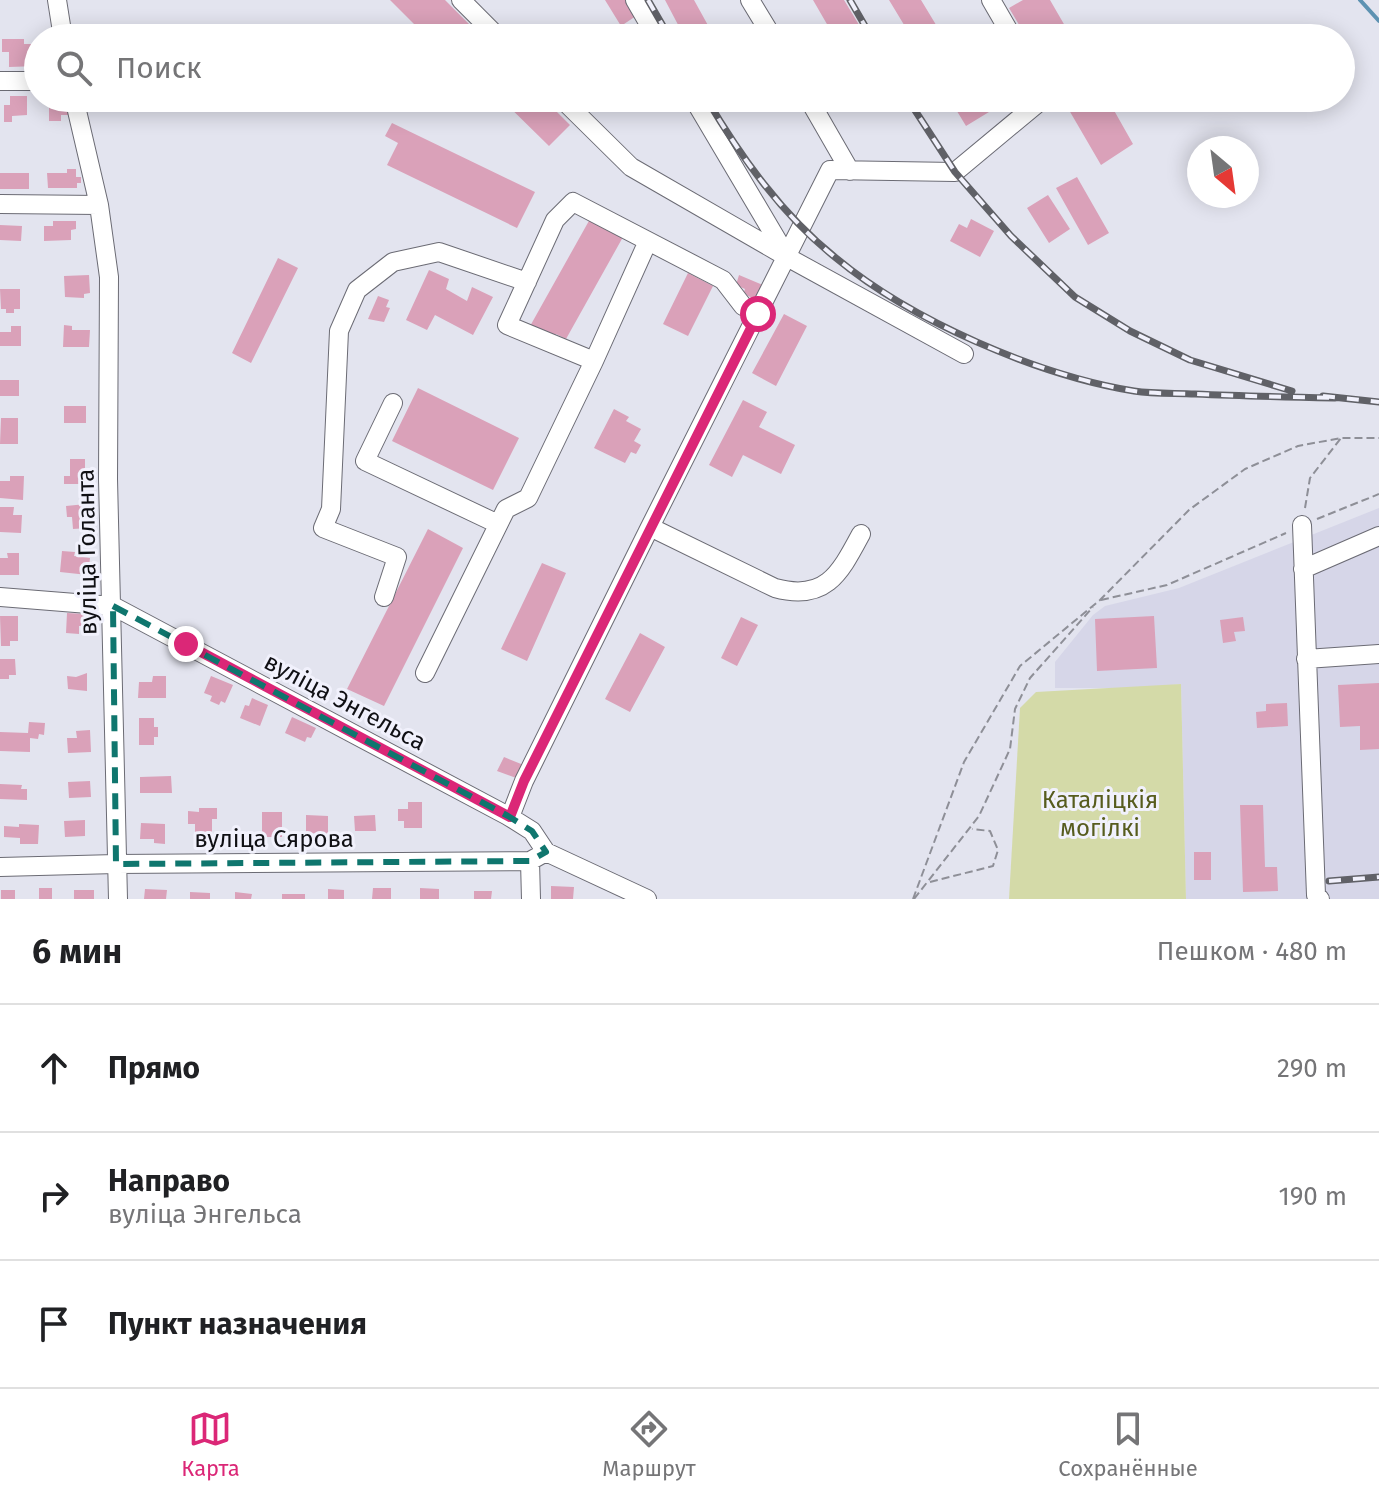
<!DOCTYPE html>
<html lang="ru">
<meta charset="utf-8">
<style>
:root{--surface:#fff;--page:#f2f2f2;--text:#202124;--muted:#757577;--line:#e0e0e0;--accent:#db2777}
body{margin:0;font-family:"Fira Sans",sans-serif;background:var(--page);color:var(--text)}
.compass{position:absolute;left:1187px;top:136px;width:72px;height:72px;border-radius:50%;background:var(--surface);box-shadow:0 4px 20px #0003;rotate:151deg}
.stop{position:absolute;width:24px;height:24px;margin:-18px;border:6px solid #db2777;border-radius:50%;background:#fff}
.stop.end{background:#db2777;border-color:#fff;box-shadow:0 2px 8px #0008}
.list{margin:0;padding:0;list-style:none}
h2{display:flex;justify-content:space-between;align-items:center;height:104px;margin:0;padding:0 32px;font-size:34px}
h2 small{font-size:26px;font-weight:400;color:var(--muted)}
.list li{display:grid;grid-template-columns:52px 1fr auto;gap:24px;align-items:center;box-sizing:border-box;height:128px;padding:0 32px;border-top:2px solid var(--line)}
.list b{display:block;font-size:30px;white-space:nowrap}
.list p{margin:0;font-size:26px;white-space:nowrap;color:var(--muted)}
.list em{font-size:26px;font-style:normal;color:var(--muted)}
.icon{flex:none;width:44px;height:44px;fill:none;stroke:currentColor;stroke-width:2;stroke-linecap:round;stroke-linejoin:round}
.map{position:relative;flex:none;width:1379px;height:899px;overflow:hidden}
.search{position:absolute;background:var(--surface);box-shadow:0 4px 20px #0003;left:24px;right:24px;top:24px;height:88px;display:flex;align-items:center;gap:20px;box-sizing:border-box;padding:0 28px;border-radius:44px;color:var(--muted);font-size:30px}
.sheet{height:488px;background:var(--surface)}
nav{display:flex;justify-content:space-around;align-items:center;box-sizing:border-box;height:112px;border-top:2px solid var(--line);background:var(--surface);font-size:22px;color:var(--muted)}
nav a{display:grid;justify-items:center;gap:4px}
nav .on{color:var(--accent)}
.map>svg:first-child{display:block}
</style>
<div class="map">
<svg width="1379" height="899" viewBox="0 0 1379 899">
<rect width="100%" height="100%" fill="#e3e4ef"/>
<!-- built -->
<path fill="#d6d6e8" d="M1379 508V899H1186L1181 684 1147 688H1055V662L1093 615 1105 606 1179 588Z"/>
<!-- green -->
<path fill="#d4daa8" d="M1181 684 1186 899H1009L1020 708 1036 692Z"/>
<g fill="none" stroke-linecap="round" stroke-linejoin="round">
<!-- stream -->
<path stroke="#5d92b2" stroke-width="4" d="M1360 0 1379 21"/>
</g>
<!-- building -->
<path fill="#daa1b9" d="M390 0H445L483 38H428Z
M605 0H630L639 14 621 26Z
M665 0H694L715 38H685Z
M813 0H844L867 38H835Z
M889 0H921L944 38H912Z
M1023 0H1050L1072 38H1027L1009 8Z
M2 39H24V44H38V66L9 67V52H2Z
M10 96H27V115L12 116V122H4V105H10Z
M49 98H64V102H68V115H61V121H49Z
M500 98H543L570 125 549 146Z
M949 98H981L989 112 966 126Z
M1062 98H1107L1133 144 1101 165Z
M392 123 535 192 517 228 387 165 398 143 385 136Z
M67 169H76V177H81V183H77V188H48L47 173H67Z
M0 173H29V189H0Z
M1077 177 1109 233 1088 245 1056 188Z
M1048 195 1070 229 1049 243 1027 208Z
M590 219 623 237 566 339 556 334 552 341 529 328Z
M971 219 994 231 980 257 950 241 959 224 967 228Z
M53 221H76V229L71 230V240L44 241V226H53Z
M0 225 22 226 21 241 0 240Z
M278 258 298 268 251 363 232 353Z
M429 270 449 279 446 289 467 301 472 287 493 297 473 335 435 315 427 330 406 320Z
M688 273 713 286 688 336 663 324Z
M89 275 90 293 84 294V298L65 297 64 276Z
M739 275 765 286 758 300 748 296 744 292 745 289 736 285Z
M0 289H20V309H14V313H6V309H1Z
M378 296 389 300 386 307 390 308 384 322 368 319Z
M784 314 807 326 776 386 752 373Z
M64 325 72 326V330H90L89 347H63Z
M11 326H21V346H0V332H11Z
M0 380H19V396H0Z
M418 388 519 438 493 490 392 441Z
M743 400 767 412 759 427 795 445 781 474 743 455 732 477 709 465Z
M64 406H86V423H64Z
M614 409 629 417 626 421 641 429 634 441 641 445 636 454 631 452 625 463 594 448Z
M1 418H18V444H0Z
M70 459H85V484H64V476H70Z
M10 476H24L23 500 0 498V481H10Z
M86 504 88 528 73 529 72 517H67L66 506Z
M0 507H14L13 515H22L21 533 0 532Z
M428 529 463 548 384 706 347 689Z
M62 551 75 552 74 556 90 558 88 575 60 572Z
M7 553H19V575H0V558H8Z
M542 563 566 573 527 661 501 649Z
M67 613 86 614 85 626H79V634L66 633Z
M0 616H18V641H10V646H1Z
M1154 616 1157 668 1097 671 1095 619Z
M741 617 758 625 737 666 721 658Z
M1243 617 1245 631 1234 632 1236 641 1223 643 1220 620Z
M640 633 665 647 630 712 605 699Z
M0 659H15L16 675H9V679H0Z
M87 673V691L68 689 67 676 76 677Z
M153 676H166V698H138L139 682H152Z
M211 676 233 685 225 703 221 701 219 705 210 701 212 696 204 693Z
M1379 683V749L1360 750V726L1340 727 1338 685Z
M252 698 268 705 260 726 240 718 245 705 249 706Z
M1287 703 1288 726 1257 728 1256 712 1266 711V704Z
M292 717 316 728 311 738 307 737 305 742 285 733Z
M139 718H154V727H158V737H154V745H139Z
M29 722 45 723 44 735 39 734 38 739 30 738V752L0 751V732L28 733Z
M90 730 91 752 68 753 67 738H77L76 731Z
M504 757 526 766 519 779 497 771Z
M171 776 172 793H140V777Z
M90 781 91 797 69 798 68 782Z
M0 784 22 785 21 789H27V800L0 799Z
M408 802H422V828H404V821H398V809H408Z
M1240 805H1263L1265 867H1277L1278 891 1243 892Z
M199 808H217V819H212V836H195V824H188V811L199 812Z
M262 812H282V837H262Z
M306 815 328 816V834L306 833Z
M375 815 376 831H355L354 816Z
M85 820V836L65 837 64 821Z
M141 823 165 824V844L154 843V839H140Z
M19 824 39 825 38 844H20V838L4 837V826L19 827Z
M1194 852H1211V880H1194Z
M551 886 574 887 573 899H551Z
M39 888H52V899H39Z
M373 888H391V899H372Z
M420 888 439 889V899H420Z
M145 889 167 890 166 899H144Z
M328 889 344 890V899H328Z
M1 890H15V899H1Z
M74 890H94V899H74Z
M474 891H492L491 899H474Z
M190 892 210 893V899H190Z
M235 892 252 894 251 899H235Z
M282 894H305V899H282Z"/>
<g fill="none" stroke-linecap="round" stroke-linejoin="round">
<defs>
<path id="minor" d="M57 0 63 38
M461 0 499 38
M635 0 657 38
M750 0 773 38
M991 0 1013 38
M0 81H38
M74 98 99 205 109 277 108 479 118 899
M561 98 631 167 787 257 964 354
M693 98 786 255
M808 98 850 171
M0 204 99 205
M648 241 594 361 507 325 555 220 573 202 723 280 743 306 758 314
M393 403 365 461 498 524
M1302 525 1316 895 1320 899
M650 527 830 170 955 172 1044 98
M1303 569 1379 536
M0 597 113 606 508 816 532 831 546 852 647 899
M384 597 397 557 323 528 331 509 339 331 357 290 393 262 439 252 527 282
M1306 659 1379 654
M425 673 506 509 528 498 594 361
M510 817 524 781 650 527 775 588C826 602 840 573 861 534
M530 861 531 899
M0 867 116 864 530 861 546 852"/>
</defs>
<!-- minor casing -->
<use href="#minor" stroke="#6b6b74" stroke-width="20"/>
<!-- path -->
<path stroke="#8e8f97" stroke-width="2" stroke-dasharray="8 4" stroke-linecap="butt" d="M1305 508 1310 478 1341 438
M1317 519 1379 494
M1101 600 1167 585 1286 533
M930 882 993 866 998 850 990 831 972 829
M913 899 964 762 1020 666 1100 600 1189 510 1245 469 1298 446 1341 438H1379
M914 899 979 816 1010 749 1015 709 1030 678 1093 607"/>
<!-- minor -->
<use href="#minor" stroke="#fff" stroke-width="18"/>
<defs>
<path id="rail" d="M648 0 670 38
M850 0 872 38
M706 98C741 157 782 215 836 258 912 321 1037 375 1134 391 1154 394 1175 393 1195 394 1242 396 1288 397 1335 398
M907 98 955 172 1011 236 1075 297 1130 331 1190 360 1292 391
M1323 396 1379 402
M1329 881 1379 877"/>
</defs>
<!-- rail casing -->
<use href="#rail" stroke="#606167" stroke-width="7"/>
<!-- rail -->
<use href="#rail" stroke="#f1f1fc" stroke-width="4" stroke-dasharray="12" stroke-linecap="butt"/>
</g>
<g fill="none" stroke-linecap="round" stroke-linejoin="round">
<!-- route -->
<path stroke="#db2777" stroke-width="10" d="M186 644 510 817 524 781 758 314"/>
</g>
<!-- marked area -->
<path fill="none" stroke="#0f766e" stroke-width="6" stroke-dasharray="16 10" stroke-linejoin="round" d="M113 606 508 816 532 831 546 852 530 861 116 864Z"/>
<g text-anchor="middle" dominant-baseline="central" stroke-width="6" stroke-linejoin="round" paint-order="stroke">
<!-- street labels -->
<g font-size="24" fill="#101014" stroke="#f1f1fc">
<text transform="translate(87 552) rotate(-91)">вуліца Голанта</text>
<text transform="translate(345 702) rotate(28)">вуліца Энгельса</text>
<text x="274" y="839">вуліца Сярова</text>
</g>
<!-- park labels -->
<g font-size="24" fill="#575c1e" stroke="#f1f1fc">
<text x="1100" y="800">Каталіцкія<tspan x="1100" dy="28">могілкі</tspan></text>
</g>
</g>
</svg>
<svg class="compass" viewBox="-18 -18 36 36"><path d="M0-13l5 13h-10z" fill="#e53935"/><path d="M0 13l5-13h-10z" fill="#757577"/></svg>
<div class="stop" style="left:758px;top:314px"></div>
<div class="stop end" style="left:186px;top:644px"></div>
<div class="search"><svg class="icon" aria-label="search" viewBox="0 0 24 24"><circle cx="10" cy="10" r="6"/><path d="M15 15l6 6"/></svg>Поиск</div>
</div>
<section class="sheet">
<h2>6 мин<small>Пешком · 480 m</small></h2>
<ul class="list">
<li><svg class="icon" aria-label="ahead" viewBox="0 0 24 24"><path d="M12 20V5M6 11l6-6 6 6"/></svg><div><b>Прямо</b></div><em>290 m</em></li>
<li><svg class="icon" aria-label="right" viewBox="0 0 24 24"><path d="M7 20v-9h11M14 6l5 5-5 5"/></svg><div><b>Направо</b><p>вуліца Энгельса</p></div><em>190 m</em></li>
<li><svg class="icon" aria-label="arrive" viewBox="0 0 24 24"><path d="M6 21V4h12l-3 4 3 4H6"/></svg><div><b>Пункт назначения</b></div></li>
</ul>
</section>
<nav>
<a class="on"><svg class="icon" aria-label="map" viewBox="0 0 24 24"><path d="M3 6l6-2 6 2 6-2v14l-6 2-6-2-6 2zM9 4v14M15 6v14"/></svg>Карта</a>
<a><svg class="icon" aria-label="directions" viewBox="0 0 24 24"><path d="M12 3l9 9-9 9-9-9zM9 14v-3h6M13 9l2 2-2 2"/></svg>Маршрут</a>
<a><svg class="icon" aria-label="saved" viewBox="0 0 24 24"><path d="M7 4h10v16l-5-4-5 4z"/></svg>Сохранённые</a>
</nav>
